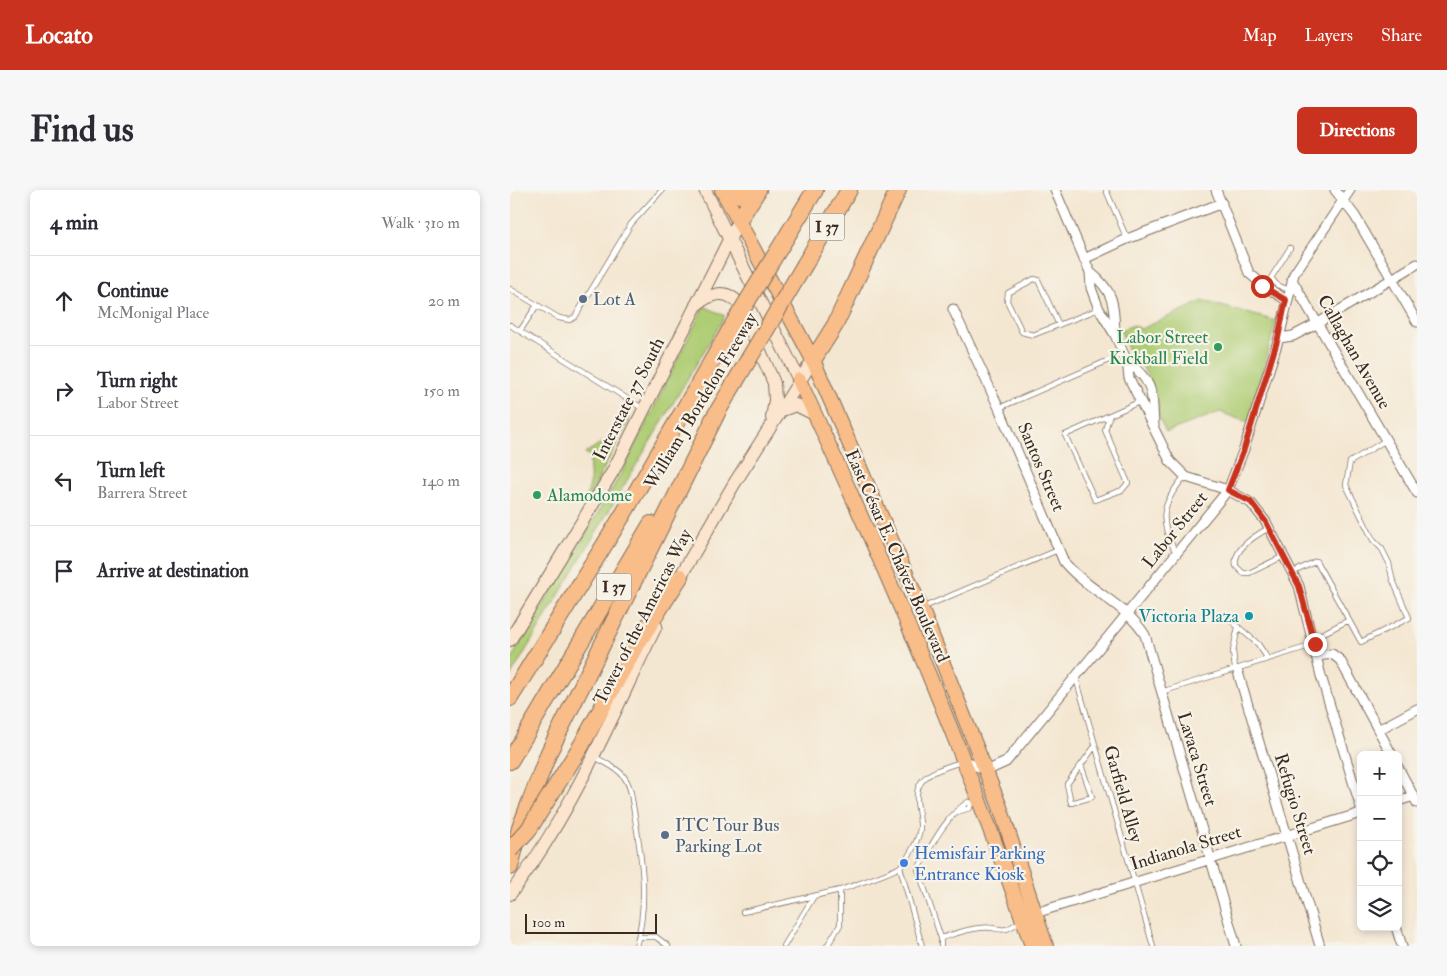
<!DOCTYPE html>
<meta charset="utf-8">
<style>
:root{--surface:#fff;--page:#f7f7f7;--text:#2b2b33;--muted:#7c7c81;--line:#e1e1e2;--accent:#c8321e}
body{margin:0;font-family:"IM FELL Double Pica",serif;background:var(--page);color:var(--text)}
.controls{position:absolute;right:15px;bottom:15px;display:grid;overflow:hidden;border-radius:8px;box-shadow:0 2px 8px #0003}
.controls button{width:45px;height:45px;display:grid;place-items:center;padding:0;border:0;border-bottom:1px solid var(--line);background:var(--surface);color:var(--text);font:25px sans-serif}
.scale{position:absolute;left:15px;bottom:12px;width:132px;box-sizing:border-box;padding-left:5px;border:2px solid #3b2a1e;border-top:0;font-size:14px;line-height:18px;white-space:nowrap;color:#3b2a1e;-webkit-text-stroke:4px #f7f3e8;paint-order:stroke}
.stop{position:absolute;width:15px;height:15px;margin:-11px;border:4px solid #c8321e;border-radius:50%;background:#fff}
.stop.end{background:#c8321e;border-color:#fff;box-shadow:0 1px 5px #0008}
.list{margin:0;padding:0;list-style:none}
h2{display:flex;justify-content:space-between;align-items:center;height:65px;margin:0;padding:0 20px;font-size:21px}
h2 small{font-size:16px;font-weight:400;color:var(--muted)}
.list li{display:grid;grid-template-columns:32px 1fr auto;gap:15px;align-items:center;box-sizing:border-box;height:90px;padding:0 20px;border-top:1px solid var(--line)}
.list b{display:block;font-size:19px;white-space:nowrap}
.list p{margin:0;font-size:16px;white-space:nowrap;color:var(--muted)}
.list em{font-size:16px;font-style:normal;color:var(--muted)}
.icon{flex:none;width:28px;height:28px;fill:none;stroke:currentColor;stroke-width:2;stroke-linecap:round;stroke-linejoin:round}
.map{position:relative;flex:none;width:907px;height:756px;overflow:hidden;border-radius:8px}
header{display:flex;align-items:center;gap:30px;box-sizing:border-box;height:70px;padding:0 25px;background:var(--accent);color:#fff}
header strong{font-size:24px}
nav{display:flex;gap:28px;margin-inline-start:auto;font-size:18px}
.intro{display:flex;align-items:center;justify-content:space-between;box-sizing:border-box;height:120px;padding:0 30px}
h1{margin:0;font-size:35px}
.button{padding:12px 22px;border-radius:8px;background:var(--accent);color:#fff;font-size:18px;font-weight:700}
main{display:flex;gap:30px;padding:0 30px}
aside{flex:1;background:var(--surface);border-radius:8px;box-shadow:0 2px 8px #0003}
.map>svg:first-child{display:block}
</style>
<header>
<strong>Locato</strong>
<nav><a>Map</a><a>Layers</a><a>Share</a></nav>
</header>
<div class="intro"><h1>Find us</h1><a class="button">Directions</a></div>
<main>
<aside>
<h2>4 min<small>Walk · 310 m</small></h2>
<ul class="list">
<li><svg class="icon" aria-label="ahead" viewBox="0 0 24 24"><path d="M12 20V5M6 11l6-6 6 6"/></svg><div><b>Continue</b><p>McMonigal Place</p></div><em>20 m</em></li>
<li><svg class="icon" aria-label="right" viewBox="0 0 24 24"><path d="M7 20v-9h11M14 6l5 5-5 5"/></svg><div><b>Turn right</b><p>Labor Street</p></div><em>150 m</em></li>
<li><svg class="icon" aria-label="left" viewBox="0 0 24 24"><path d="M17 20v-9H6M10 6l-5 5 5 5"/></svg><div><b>Turn left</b><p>Barrera Street</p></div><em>140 m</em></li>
<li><svg class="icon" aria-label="arrive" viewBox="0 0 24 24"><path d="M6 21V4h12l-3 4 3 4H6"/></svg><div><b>Arrive at destination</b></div></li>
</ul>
</aside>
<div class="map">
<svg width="907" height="756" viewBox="0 0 907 756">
<rect width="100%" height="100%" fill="#f7f3e8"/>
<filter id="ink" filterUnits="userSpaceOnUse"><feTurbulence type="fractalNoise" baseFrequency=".02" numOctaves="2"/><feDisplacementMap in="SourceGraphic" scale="10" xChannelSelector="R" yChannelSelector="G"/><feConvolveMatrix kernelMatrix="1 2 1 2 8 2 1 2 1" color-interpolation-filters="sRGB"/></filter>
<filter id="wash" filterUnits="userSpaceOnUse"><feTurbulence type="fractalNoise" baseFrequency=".0096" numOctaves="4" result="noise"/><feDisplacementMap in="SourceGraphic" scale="20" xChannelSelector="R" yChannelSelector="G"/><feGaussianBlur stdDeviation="1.12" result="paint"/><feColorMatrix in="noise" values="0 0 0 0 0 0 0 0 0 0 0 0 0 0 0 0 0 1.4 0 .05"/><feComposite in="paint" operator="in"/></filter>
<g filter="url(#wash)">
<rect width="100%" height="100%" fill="#f4e7d2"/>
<!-- green -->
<path fill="#afcd75" stroke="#757c4a" d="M693 111 766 131 739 233 710 222 656 242 648 226V212L644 200 633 177 621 166 610 140 624 135 631 139Z
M194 116 215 126 0 487V471L112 282Z
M118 226 120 228 76 313 73 312C85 291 78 285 80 266L75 263 103 246Z"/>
</g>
<g filter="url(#ink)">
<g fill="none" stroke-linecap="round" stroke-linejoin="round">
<defs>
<path id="service" d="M596 0 617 49
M0 99 49 128 60 130 65 127 121 34 152 0
M779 100 767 95 761 88 780 58
M0 135 132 218
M549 135 528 90 524 89 498 103 497 111 512 142 523 145 589 119
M10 141 27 115
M489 218 613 164
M599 227 595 240 618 293 612 300 585 310 555 245 629 212
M759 338C746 345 722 359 726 376L733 383H739L774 366
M666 363C648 330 651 314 675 286
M782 383 806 371 851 452 899 428 882 388 879 373 872 359 863 350 836 295 840 272 876 250
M414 417 548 360
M718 428 748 454 758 469
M804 448 839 430
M725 479 723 461 728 437
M566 488 643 756
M651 502 803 455
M85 567C104 578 116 581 121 603 129 654 141 706 126 756
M571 575 582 607 561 613 557 594 585 556
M447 622 460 618 461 613
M390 677 412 756
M233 722 330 700
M128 747H146L158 756
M431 748C444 744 457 739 470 738 490 735 490 747 510 731
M274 756 304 706
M317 756 330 735V700C341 696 385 682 391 676 399 667 409 650 410 638 411 621 399 601 416 587 426 579 439 576 451 572
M431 756V748L408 679C422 655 435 627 458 612L461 613 468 610"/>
<path id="minor" d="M545 0 580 82 581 98 589 119 605 145 617 171 619 188 660 271 676 287 718 300 741 313 756 332 789 396 811 486 851 618
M706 0 739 83 753 95 776 110
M825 0 845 26 907 132
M574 69 617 49 712 13
M580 82C605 102 604 115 605 145
M782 90 907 303
M443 119 489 218 554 372C577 400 616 414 635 445L726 756
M769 148 783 146 808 133 907 74
M617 171C645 193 642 203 644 236
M807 466 822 464 830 470 882 565
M728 482 810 756
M868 540 907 519
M455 570 476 581 496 572 718 300 734 259 769 148 784 84 840 0
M888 577 907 613
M888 611 904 606
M522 724 851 623
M886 737 892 756"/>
<path id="secondary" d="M195 0 289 190
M186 115C201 103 217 98 230 115L264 193 265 210 262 228
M270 221 286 215 304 224
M166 394 224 294 303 170
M0 450 103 281 229 30
M0 704C62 624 101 527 146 436"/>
<path id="primary" d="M212 0 303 170 411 418 490 617 536 756
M289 190C375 375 456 563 522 756"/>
<path id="motorway" d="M218 0 230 5 247 0
M229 30 248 0
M280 41 305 0
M295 74 339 0
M303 170 325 135 388 0
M202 231 240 167
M0 508 114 323 224 133
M71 556 125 457 170 387
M0 571 141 334
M0 677 10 638 39 562 207 223"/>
</defs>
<!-- service casing -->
<use href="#service" stroke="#7c6c5d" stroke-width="6"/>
<!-- minor casing -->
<use href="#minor" stroke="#7c6c5d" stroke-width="11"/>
<!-- secondary casing -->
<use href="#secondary" stroke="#7c6c5d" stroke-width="14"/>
<!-- primary casing -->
<use href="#primary" stroke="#7c6c5d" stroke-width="16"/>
<!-- motorway casing -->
<use href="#motorway" stroke="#7c6c5d" stroke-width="18"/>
<!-- service -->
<use href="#service" stroke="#fff" stroke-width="4.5"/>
<!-- minor -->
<use href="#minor" stroke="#fff" stroke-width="9"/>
<!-- secondary -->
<use href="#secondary" stroke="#fce5cf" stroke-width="12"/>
<!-- primary -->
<use href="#primary" stroke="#f8bd88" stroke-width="14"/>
<!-- motorway -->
<use href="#motorway" stroke="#f8bd88" stroke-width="16"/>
<defs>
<path id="motorway-bridge" d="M224 133 280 41
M240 167 295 74
M0 660 19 639 71 556"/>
</defs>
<!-- motorway-bridge casing -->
<use href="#motorway-bridge" stroke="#7c6c5d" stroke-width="18" stroke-linecap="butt"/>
<!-- motorway-bridge -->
<use href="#motorway-bridge" stroke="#f8bd88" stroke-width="16"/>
</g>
</g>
<g fill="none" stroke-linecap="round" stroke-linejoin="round" filter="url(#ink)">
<!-- route -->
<path stroke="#c8321e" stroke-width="6" d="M752 96 776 110 768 148 734 259 718 300 741 312 756 332 789 396 805 454"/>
</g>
<!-- markers -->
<g fill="#5c6f8a" stroke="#f7f3e8" stroke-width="2">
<circle cx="73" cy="109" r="5"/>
<circle cx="155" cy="645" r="5"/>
</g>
<g fill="#2e9e5b" stroke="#f7f3e8" stroke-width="2">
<circle cx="708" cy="157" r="5"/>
<circle cx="27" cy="305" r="5"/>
</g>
<circle fill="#0f9aa8" stroke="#f7f3e8" stroke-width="2" cx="739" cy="426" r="5"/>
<circle fill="#3f7fe0" stroke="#f7f3e8" stroke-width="2" cx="394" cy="673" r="5"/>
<g text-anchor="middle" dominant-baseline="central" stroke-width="4.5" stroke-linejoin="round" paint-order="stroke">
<!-- shield labels -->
<g fill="#f7f3e8" stroke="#73665b" stroke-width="1">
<rect x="299.5" y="23.5" width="35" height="27" rx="4"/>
<rect x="86.5" y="383.5" width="35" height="27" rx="4"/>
</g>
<g font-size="16" font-weight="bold" fill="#3b2a1e">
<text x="317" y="37">I 37</text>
<text x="104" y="397">I 37</text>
</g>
<!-- service labels -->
<g font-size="18" fill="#4e5e75" stroke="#f7f3e8" text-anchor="start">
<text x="83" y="109">Lot A</text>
<text x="165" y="635">ITC Tour Bus<tspan x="165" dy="21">Parking Lot</tspan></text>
</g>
<!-- leisure labels -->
<g font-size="18" fill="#27864d" stroke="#f7f3e8" text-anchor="end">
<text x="698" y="147">Labor Street<tspan x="698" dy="21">Kickball Field</tspan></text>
<text x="37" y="305" text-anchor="start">Alamodome</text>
</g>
<!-- street labels -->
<g font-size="18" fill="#3b2a1e" stroke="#f7f3e8">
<text transform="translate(844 162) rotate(60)">Callaghan Avenue</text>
<text transform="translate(119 209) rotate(-63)">Interstate 37 South</text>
<text transform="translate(191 211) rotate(-59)">William J Bordelon Freeway</text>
<text transform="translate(531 277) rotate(67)">Santos Street</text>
<text transform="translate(665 340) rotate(-51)">Labor Street</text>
<text transform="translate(387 366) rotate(66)">East César E. Chávez Boulevard</text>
<text transform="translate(133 427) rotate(-63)">Tower of the Americas Way</text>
<text transform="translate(687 569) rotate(73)">Lavaca Street</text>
<text transform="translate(613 604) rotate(74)">Garfield Alley</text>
<text transform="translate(785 614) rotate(73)">Refugio Street</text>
<text transform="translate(676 658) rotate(-17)">Indianola Street</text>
</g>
<!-- culture labels -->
<g font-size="18" fill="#0d838f" stroke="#f7f3e8" text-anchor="end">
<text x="729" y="426">Victoria Plaza</text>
</g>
<!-- shop labels -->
<g font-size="18" fill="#366cbe" stroke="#f7f3e8" text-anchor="start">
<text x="404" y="663">Hemisfair Parking<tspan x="404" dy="21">Entrance Kiosk</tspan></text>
</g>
</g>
</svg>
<div class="controls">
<button>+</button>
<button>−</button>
<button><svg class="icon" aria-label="locate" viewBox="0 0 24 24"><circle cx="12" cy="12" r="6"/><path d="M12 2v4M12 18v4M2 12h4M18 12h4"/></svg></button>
<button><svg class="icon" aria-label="layers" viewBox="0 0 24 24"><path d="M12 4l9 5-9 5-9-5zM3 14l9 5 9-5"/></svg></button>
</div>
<div class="scale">100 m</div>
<div class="stop" style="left:752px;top:96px"></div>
<div class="stop end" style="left:805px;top:454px"></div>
</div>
</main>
